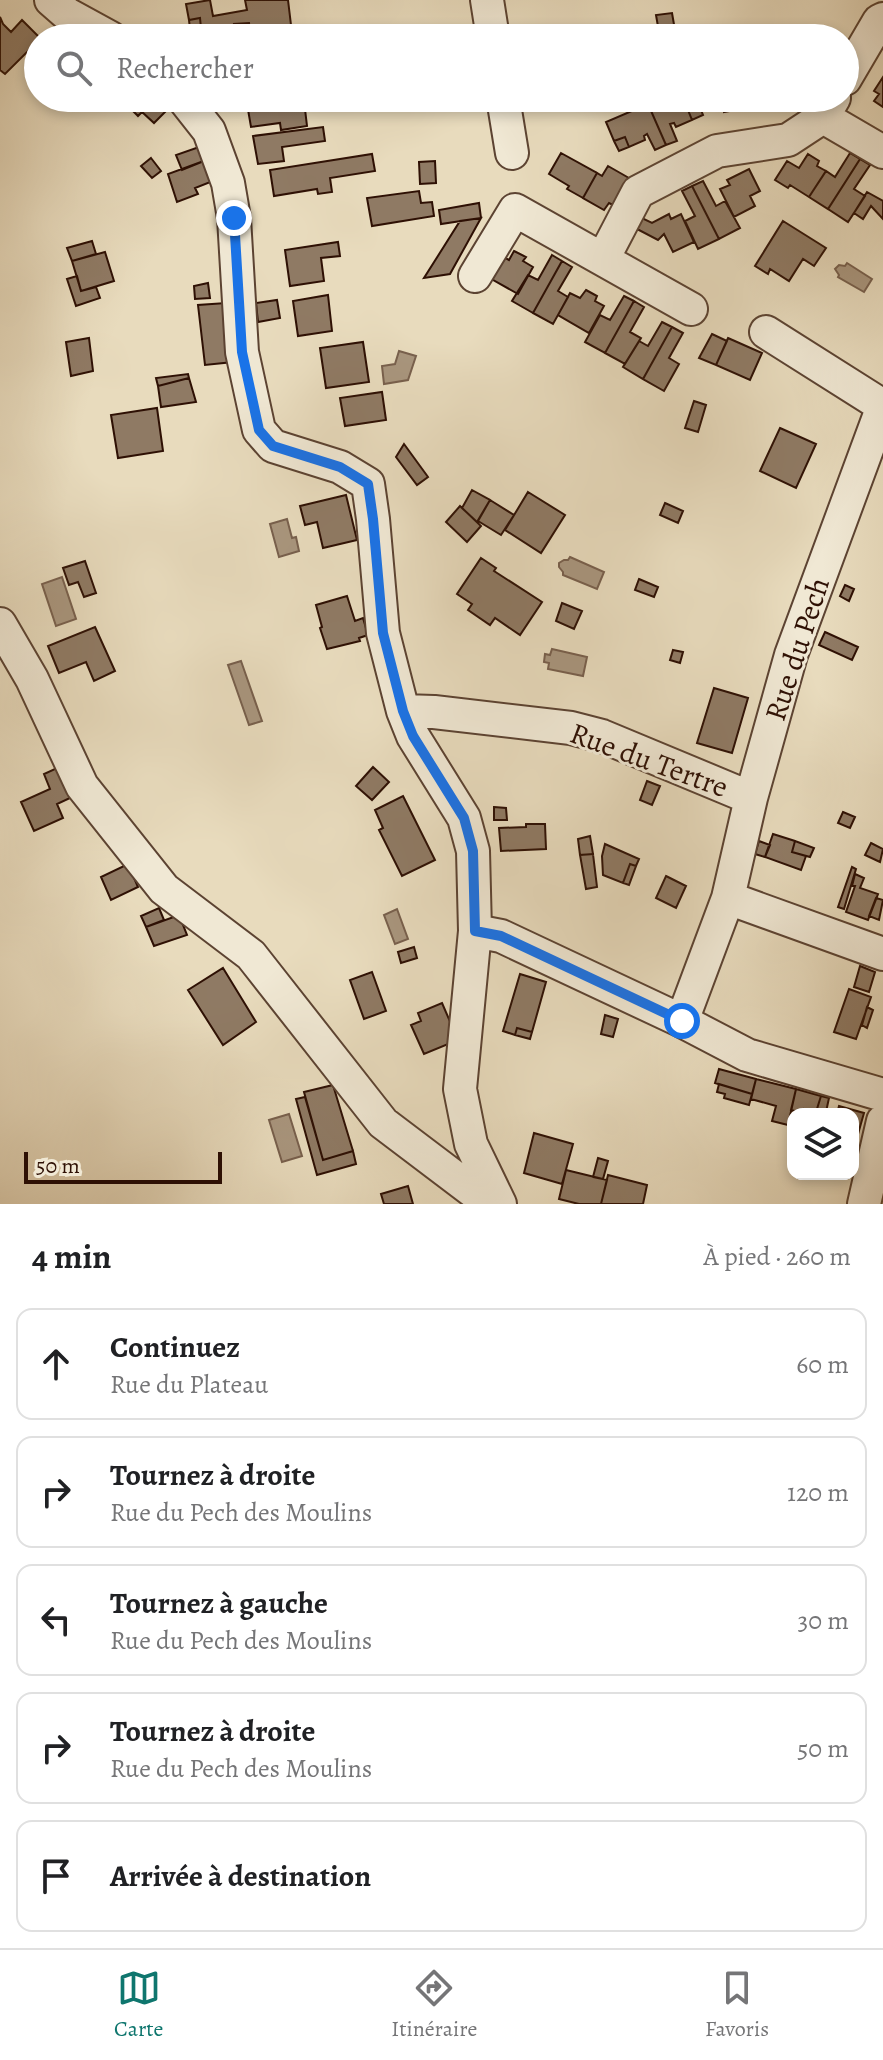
<!DOCTYPE html>
<html lang="fr">
<meta charset="utf-8">
<style>
:root{--surface:#fff;--page:#f6f6f6;--text:#202124;--muted:#757577;--line:#e0e0e0;--accent:#0f766e}
body{margin:0;font-family:Alegreya,serif;background:var(--page);color:var(--text)}
.controls{position:absolute;right:24px;bottom:24px;display:grid;overflow:hidden;border-radius:16px;box-shadow:0 4px 12px #0003}
.controls button{width:72px;height:72px;display:grid;place-items:center;padding:0;border:0;border-bottom:2px solid var(--line);background:var(--surface);color:var(--text);font:40px sans-serif}
.scale{position:absolute;left:24px;bottom:20px;width:198px;box-sizing:border-box;padding-left:8px;border:4px solid #2e1004;border-top:0;font-size:22px;line-height:28px;white-space:nowrap;color:#2e1004;-webkit-text-stroke:6px #f0e8d4;paint-order:stroke}
.stop{position:absolute;width:24px;height:24px;margin:-18px;border:6px solid #1a73e8;border-radius:50%;background:#fff}
.stop.end{background:#1a73e8;border-color:#fff;box-shadow:0 2px 8px #0008}
.list{margin:0;padding:0;list-style:none}
h2{display:flex;justify-content:space-between;align-items:center;height:104px;margin:0;padding:0 32px;font-size:34px}
h2 small{font-size:26px;font-weight:400;color:var(--muted)}
.list li{display:grid;grid-template-columns:52px 1fr auto;gap:24px;align-items:center;box-sizing:border-box;height:112px;margin:0 16px 16px;padding:0 16px;border:2px solid var(--line);border-radius:16px}
.list b{display:block;font-size:30px;white-space:nowrap}
.list p{margin:0;font-size:26px;white-space:nowrap;color:var(--muted)}
.list em{font-size:26px;font-style:normal;color:var(--muted)}
.icon{flex:none;width:44px;height:44px;fill:none;stroke:currentColor;stroke-width:2;stroke-linecap:round;stroke-linejoin:round}
.map{position:relative;flex:none;width:883px;height:1204px;overflow:hidden}
.search{position:absolute;background:var(--surface);box-shadow:0 4px 12px #0003;left:24px;right:24px;top:24px;height:88px;display:flex;align-items:center;gap:20px;box-sizing:border-box;padding:0 28px;border-radius:44px;color:var(--muted);font-size:30px}
.sheet{height:744px;background:var(--surface)}
nav{display:flex;justify-content:space-around;align-items:center;box-sizing:border-box;height:112px;border-top:2px solid var(--line);background:var(--surface);font-size:22px;color:var(--muted)}
nav a{display:grid;justify-items:center;gap:4px}
nav .on{color:var(--accent)}
.map>svg:first-child{display:block}
</style>
<div class="map">
<svg width="883" height="1204" viewBox="0 0 883 1204">
<rect width="100%" height="100%" fill="#e8dbbd"/>
<filter id="stains"><feTurbulence type="fractalNoise" baseFrequency=".0025" numOctaves="4"/><feColorMatrix values="0 0 0 0 .2 0 0 0 0 .09 0 0 0 0 .02 0 0 0 .5 -.17"/></filter>
<radialGradient id="worn" r=".72"><stop offset=".6" stop-color="#630" stop-opacity="0"/><stop offset="1" stop-color="#630" stop-opacity=".3"/></radialGradient>
<!-- water -->
<path fill="#a9967e" stroke="#78604d" stroke-width="2" d="M847 263 872 279 864 292 838 277 839 275 835 269 839 265 845 266Z
M399 351 416 356 408 380 384 384 382 366 395 364Z
M287 519 292 538 296 537 299 551 279 557 270 524Z
M570 557 604 572 597 589 563 575V572L559 567V563L564 560H568Z
M62 577 76 619 56 626 42 584Z
M552 649 587 657 583 676 548 669 549 663 544 662 545 654 550 655Z
M241 661 262 721 249 725 228 665Z
M397 909 408 939 395 944 384 915Z
M289 1114 302 1156 282 1162 269 1120Z"/>
<!-- building -->
<path fill="#8f7a64" stroke="#2e1004" stroke-width="2" d="M210 0 213 16 247 10 245 0H288L291 25 281 26 282 38H251L249 23 234 24 236 38H202L200 18 189 20 186 4Z
M672 13 676 36 660 38 656 15Z
M0 17 3 24 11 32 22 20 40 38H38V50L34 54 29 50 5 74 0 70Z
M200 18 202 38H191L189 20Z
M883 77V107L874 101 879 94 874 91Z
M98 98H120L113 108Z
M136 98H166L172 105 154 123 142 112 138 116 128 106Z
M246 98H299L300 102 304 101 307 126 281 130 280 123 251 127Z
M662 98H695L699 105 688 110 692 120 676 127 674 123 670 124 677 141 666 145 648 104Z
M722 98H764L765 106 747 108 746 104 734 106 735 110 724 112Z
M764 98H789V103L765 106Z
M648 104 666 145 655 150 647 134 644 136 645 140 629 147 625 137 614 141 606 122Z
M699 105 703 115 692 120 688 110Z
M323 127 325 141 282 147 284 161 258 164 253 136Z
M625 137 629 147 619 151 614 141Z
M202 146 209 159 182 170 176 155Z
M561 153 597 173 583 198 567 189 569 186 549 174Z
M850 153 860 159 828 209 809 197 826 171 835 177Z
M372 154 375 171 330 178 332 192 318 194 317 189 274 196 270 170Z
M808 154 819 161 817 166 826 171 809 197 790 185 788 188 775 180 787 161 799 168Z
M151 158 161 171 152 178 141 166Z
M209 159 218 179 195 188 198 194 177 202 168 174Z
M860 159 870 165 854 189 865 196 848 222 828 209Z
M435 161 436 183 420 184 419 162Z
M608 166 629 178 613 205 609 203 604 210 583 198 597 173 602 176Z
M749 169 760 191 750 196 755 206 734 217 720 189 730 185 727 180Z
M703 181 716 206 725 201 740 228 719 239 692 186Z
M692 186 719 239 698 249 685 221 695 216 682 191Z
M419 191 421 203 432 202 434 216 372 226 367 198Z
M867 192 883 201V219L871 206 863 219 854 213Z
M479 203 481 218 441 224 439 210Z
M669 214 671 219 681 214 694 242 673 252 664 234 658 240 637 229 642 218 652 223Z
M481 218 450 274 424 278 460 221Z
M783 221 826 248 814 266 803 259 789 281 770 269 768 274 755 266Z
M92 241 96 254 72 261 67 248Z
M338 242 340 256 321 258 324 281 290 286 285 250Z
M514 251 526 257 523 261 533 267 518 294 486 276 499 254 509 260Z
M105 252 114 281 81 291 72 261Z
M552 255 562 261 533 313 512 301 528 275 538 280Z
M562 261 572 267 558 291 568 297 553 324 533 313Z
M77 276 81 291 96 287 100 298 76 306 67 279Z
M208 283 210 298 195 299 194 286Z
M586 290 597 296 595 301 604 306 589 333 558 315 570 293 580 298Z
M328 295 332 331 298 336 293 301Z
M624 296 634 301 605 353 585 342 600 315 610 320Z
M277 300 280 318 258 322 256 303Z
M634 301 644 307 630 332 641 338 625 364 605 353Z
M226 303 233 362 205 365 198 305Z
M662 322 672 327 643 379 623 367 639 341 648 346Z
M672 327 683 333 669 358 679 364 664 391 643 379Z
M712 334 727 341 716 365 699 358Z
M89 338 93 371 71 376 66 342Z
M728 338 762 353 750 380 716 365Z
M363 342 369 382 326 388 320 348Z
M188 374 189 378 158 386 156 378Z
M189 378 196 402 161 407 158 386Z
M382 392 386 420 345 426 340 398Z
M694 401 706 405 698 432 685 428Z
M157 408 163 451 118 458 111 415Z
M780 428 816 444 796 488 760 471Z
M404 444 428 477 417 485 396 457Z
M472 490 490 500 477 522 462 508Z
M528 492 565 515 541 553 505 530Z
M346 495 357 540 323 548 317 522 305 525 300 506Z
M490 500 514 515 501 535 478 521Z
M665 503 683 511 678 523 660 515Z
M460 506 481 526 467 542 446 522Z
M481 558 496 568 494 571 542 602 520 635 495 618 490 625 468 610 472 604 457 594Z
M85 561 96 593 84 597 78 582 69 585 63 568Z
M639 579 658 587 654 597 635 590Z
M845 585 854 589 849 601 840 596Z
M347 596 355 621 363 618 368 635 359 638 360 641 327 649 320 628 322 627 316 605Z
M562 603 582 611 574 629 556 621Z
M95 627 115 671 94 681 86 662 59 673 48 646Z
M825 632 858 647 852 660 819 645Z
M673 650 683 652 680 663 670 660Z
M714 688 748 698 732 753 697 743Z
M373 767 389 782 372 800 356 786Z
M57 768 70 798 57 804 63 818 34 831 21 802 50 789 44 774Z
M647 781 660 786 652 805 640 800Z
M403 796 435 860 402 876 379 830 383 828 375 810Z
M494 807 506 808 507 820H494Z
M843 812 855 817 850 828 838 823Z
M526 824H545L546 849 501 851 499 828 526 827Z
M773 834 795 841 792 852 806 856 801 870 765 857Z
M590 836 593 854 580 855 578 839Z
M759 841 770 845 765 857 755 854Z
M795 841 814 848 810 857 792 852Z
M871 843 883 849 880 862 865 855Z
M605 844 639 859 636 866 630 864 623 883 603 875 602 856Z
M593 854 597 887 586 889 580 855Z
M128 864 138 887 111 900 101 877Z
M630 864 636 866 629 885 623 883Z
M852 867 856 869 844 909 838 907Z
M855 874 864 878 860 888 878 894 868 920 846 912 855 886H852Z
M666 876 686 886 676 908 656 898Z
M876 898 883 900 879 920 869 916Z
M159 908 164 920 146 927 141 916Z
M179 915 187 935 154 946 146 927Z
M414 947 417 958 401 963 398 952Z
M860 966 875 972 869 992 854 987Z
M223 968 256 1022 223 1045 188 990Z
M372 972 386 1011 364 1019 350 980Z
M520 974 546 982 532 1032 517 1028 515 1035 503 1031Z
M849 989 871 997 856 1039 834 1032Z
M442 1003 458 1040 424 1054 411 1025 421 1021 418 1013Z
M867 1007 873 1010 867 1028 862 1025Z
M605 1015 618 1019 613 1037 601 1034Z
M517 1028 532 1032 530 1039 515 1035Z
M719 1069 756 1079 752 1094 715 1083Z
M756 1079 796 1089 788 1125 772 1121 776 1106 751 1099Z
M719 1084 752 1094 749 1105 724 1098 725 1094 717 1092Z
M333 1085 353 1151 323 1160 304 1092Z
M796 1089 821 1096 816 1112 804 1109 802 1113 791 1110Z
M821 1096 829 1098 826 1112 817 1109Z
M305 1097 323 1160 353 1151 356 1164 317 1175 296 1099Z
M839 1106 864 1113 858 1134 853 1133V1114H837Z
M534 1133 573 1144 562 1184 524 1173Z
M598 1158 608 1161 603 1179 593 1177Z
M566 1170 607 1180 601 1204H579L559 1199Z
M608 1175 647 1185 643 1204H601Z
M408 1186 413 1204H384L381 1194Z"/>
<g fill="none" stroke-linecap="round" stroke-linejoin="round">
<defs>
<path id="minor" d="M51 0 67 14 111 38
M487 0 493 38
M845 79 879 21 883 19
M183 98 209 131 228 183 234 218 242 352 259 430 273 446 340 467 368 484 373 519 383 633 403 711 413 736 464 818 473 851 475 931 460 1089 471 1144 500 1204
M503 98 512 153
M823 117 883 152
M603 259 638 192 717 151 788 140 823 117 834 98
M475 276 515 210 691 309
M766 332 883 406
M0 624 32 679 82 786 164 889 251 955 383 1123 490 1204
M403 711 434 712 571 728 602 736 751 798
M728 898 883 954
M475 931 501 936 682 1021 747 1055 883 1095
M682 1021 728 898 751 798 791 655 883 406
M864 1204 883 1121"/>
</defs>
<!-- minor casing -->
<use href="#minor" stroke="#5c4332" stroke-width="36"/>
<!-- minor -->
<use href="#minor" stroke="#f0e8d4" stroke-width="32"/>
</g>
<g fill="none" stroke-linecap="round" stroke-linejoin="round">
<!-- route -->
<path stroke="#1a73e8" stroke-width="10" d="M234 218 242 352 259 430 273 446 340 467 368 484 373 519 383 633 403 711 413 736 464 818 473 851 475 931 501 936 682 1021"/>
</g>
<g text-anchor="middle" dominant-baseline="central" stroke-width="6" stroke-linejoin="round" paint-order="stroke">
<!-- street labels -->
<g font-size="30" fill="#2e1004" stroke="#f0e8d4">
<text transform="translate(797 649) rotate(-72)">Rue du Pech</text>
<text transform="translate(649 760) rotate(20)">Rue du Tertre</text>
</g>
</g>
<rect width="100%" height="100%" filter="url(#stains)"/>
<rect width="100%" height="100%" fill="url(#worn)"/>
</svg>
<div class="controls">
<button><svg class="icon" aria-label="layers" viewBox="0 0 24 24"><path d="M12 4l9 5-9 5-9-5zM3 14l9 5 9-5"/></svg></button>
</div>
<div class="scale">50 m</div>
<div class="stop" style="left:682px;top:1021px"></div>
<div class="stop end" style="left:234px;top:218px"></div>
<div class="search"><svg class="icon" aria-label="search" viewBox="0 0 24 24"><circle cx="10" cy="10" r="6"/><path d="M15 15l6 6"/></svg>Rechercher</div>
</div>
<section class="sheet">
<h2>4 min<small>À pied · 260 m</small></h2>
<ul class="list">
<li><svg class="icon" aria-label="ahead" viewBox="0 0 24 24"><path d="M12 20V5M6 11l6-6 6 6"/></svg><div><b>Continuez</b><p>Rue du Plateau</p></div><em>60 m</em></li>
<li><svg class="icon" aria-label="right" viewBox="0 0 24 24"><path d="M7 20v-9h11M14 6l5 5-5 5"/></svg><div><b>Tournez à droite</b><p>Rue du Pech des Moulins</p></div><em>120 m</em></li>
<li><svg class="icon" aria-label="left" viewBox="0 0 24 24"><path d="M17 20v-9H6M10 6l-5 5 5 5"/></svg><div><b>Tournez à gauche</b><p>Rue du Pech des Moulins</p></div><em>30 m</em></li>
<li><svg class="icon" aria-label="right" viewBox="0 0 24 24"><path d="M7 20v-9h11M14 6l5 5-5 5"/></svg><div><b>Tournez à droite</b><p>Rue du Pech des Moulins</p></div><em>50 m</em></li>
<li><svg class="icon" aria-label="arrive" viewBox="0 0 24 24"><path d="M6 21V4h12l-3 4 3 4H6"/></svg><div><b>Arrivée à destination</b></div></li>
</ul>
</section>
<nav>
<a class="on"><svg class="icon" aria-label="map" viewBox="0 0 24 24"><path d="M3 6l6-2 6 2 6-2v14l-6 2-6-2-6 2zM9 4v14M15 6v14"/></svg>Carte</a>
<a><svg class="icon" aria-label="directions" viewBox="0 0 24 24"><path d="M12 3l9 9-9 9-9-9zM9 14v-3h6M13 9l2 2-2 2"/></svg>Itinéraire</a>
<a><svg class="icon" aria-label="saved" viewBox="0 0 24 24"><path d="M7 4h10v16l-5-4-5 4z"/></svg>Favoris</a>
</nav>
